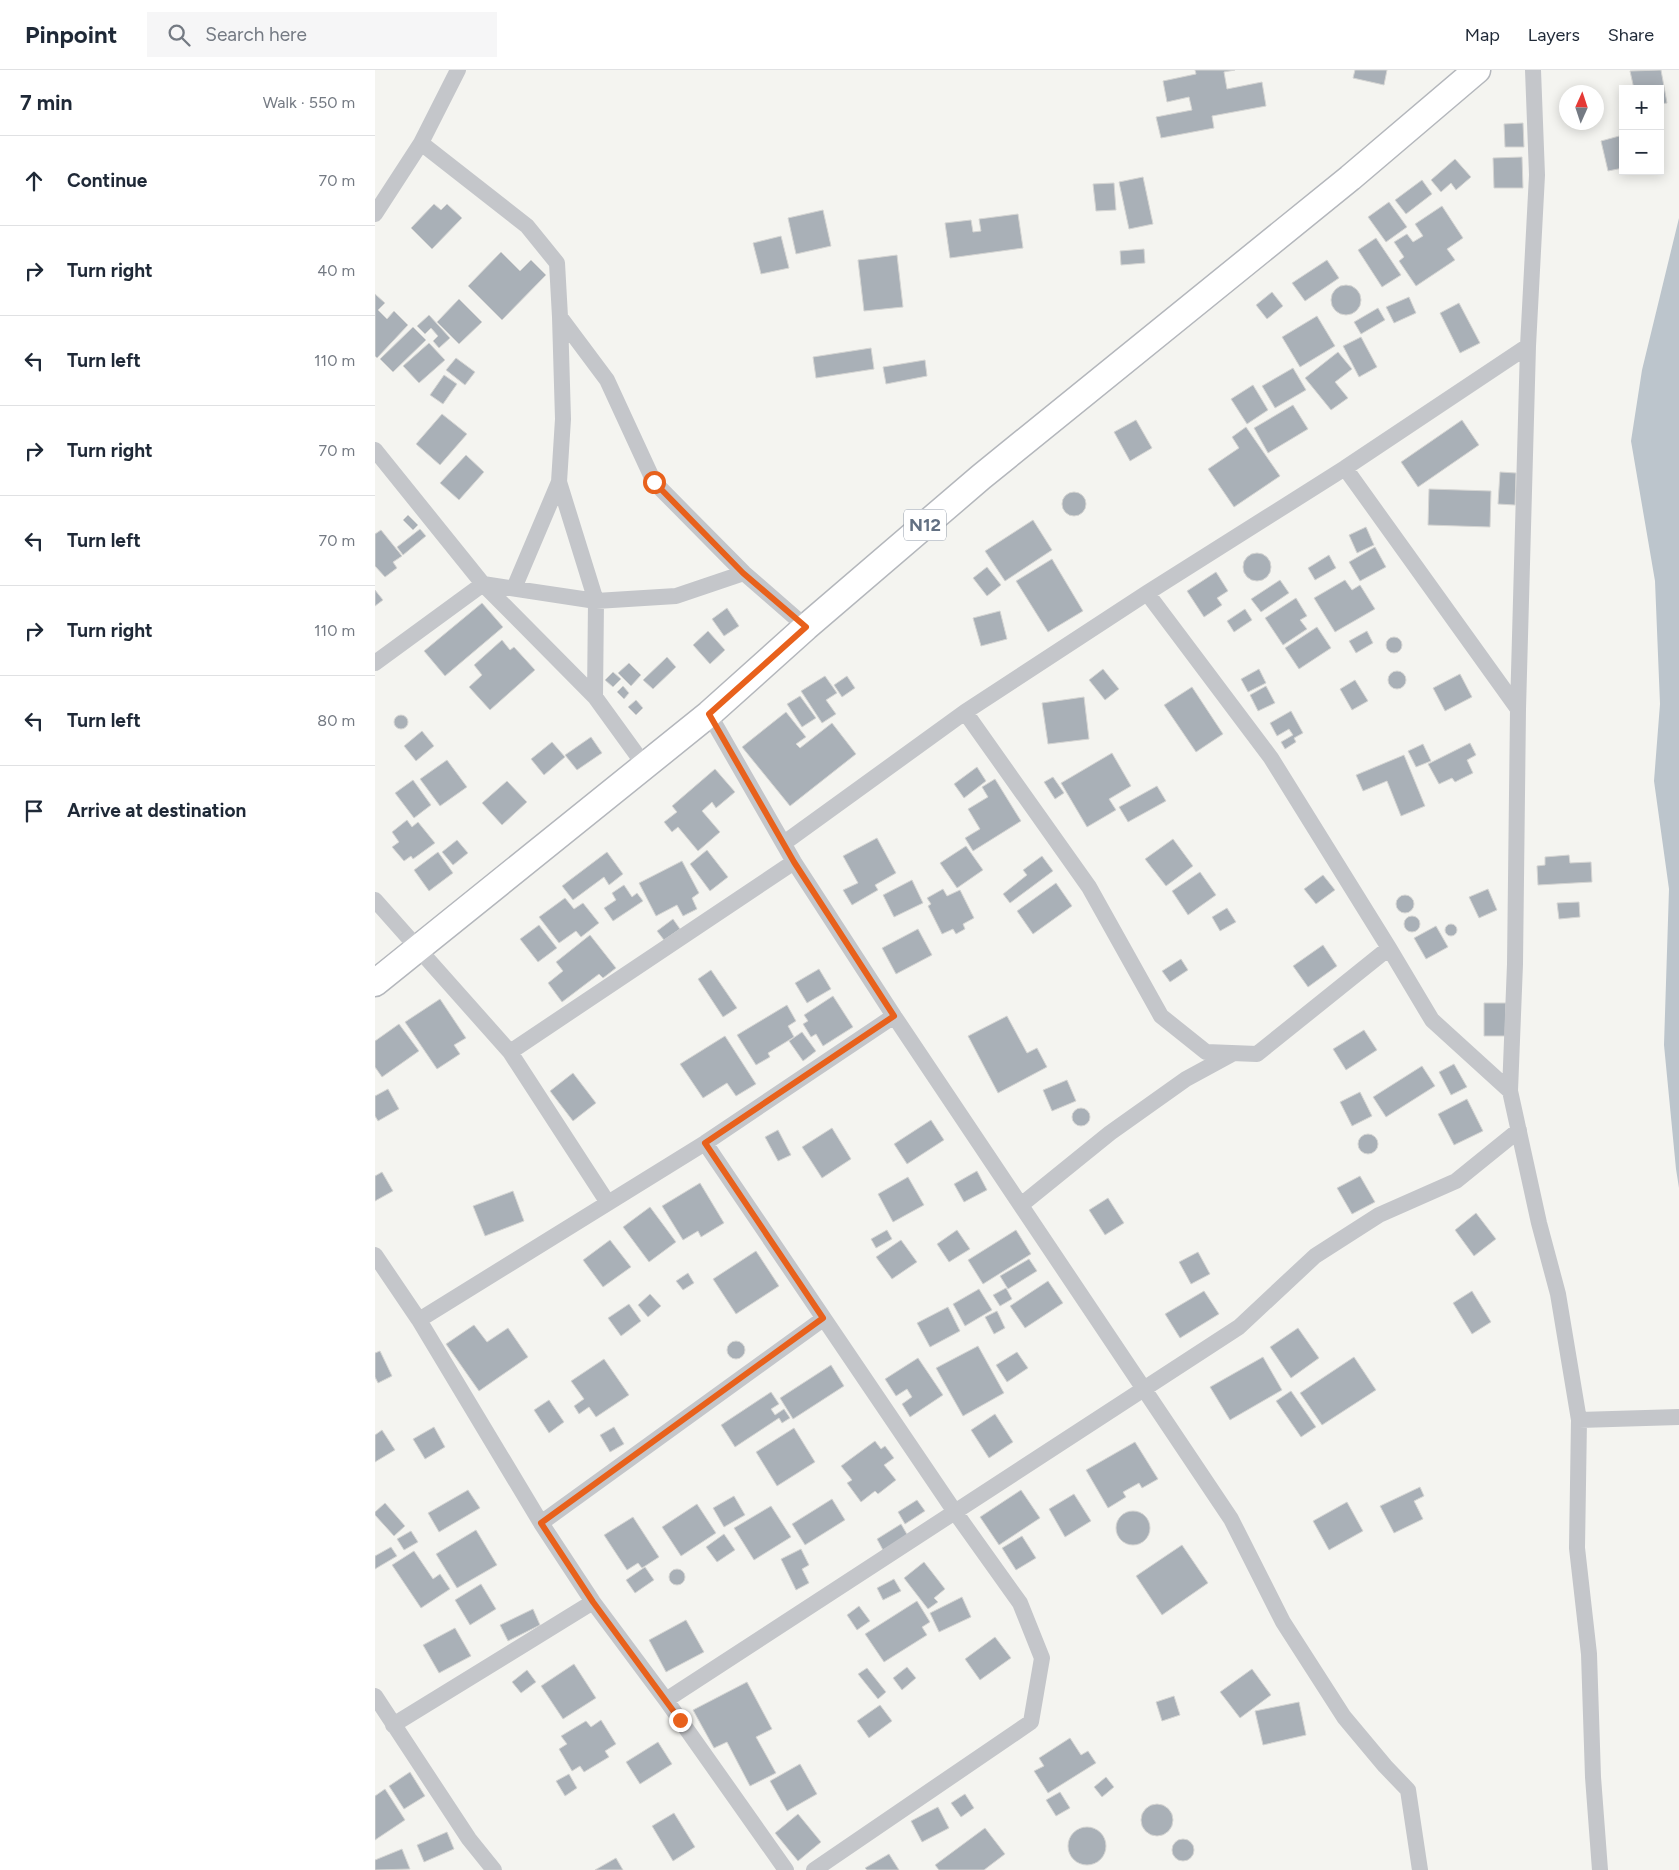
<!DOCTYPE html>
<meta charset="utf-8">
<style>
:root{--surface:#fff;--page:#f6f6f7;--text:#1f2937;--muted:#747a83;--line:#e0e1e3}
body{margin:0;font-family:Figtree,sans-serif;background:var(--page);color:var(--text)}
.controls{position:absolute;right:15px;top:15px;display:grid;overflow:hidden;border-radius:0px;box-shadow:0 2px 12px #0003}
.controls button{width:45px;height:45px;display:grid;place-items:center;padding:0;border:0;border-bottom:1px solid var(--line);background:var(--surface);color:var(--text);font:25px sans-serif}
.compass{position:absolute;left:1184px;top:15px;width:45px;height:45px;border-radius:50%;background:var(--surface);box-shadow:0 2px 12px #0003;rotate:3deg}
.stop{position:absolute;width:15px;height:15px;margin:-11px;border:4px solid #e8611c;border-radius:50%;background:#fff}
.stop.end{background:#e8611c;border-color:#fff;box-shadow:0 1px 5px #0008}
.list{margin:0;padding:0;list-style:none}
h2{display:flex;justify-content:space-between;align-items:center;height:65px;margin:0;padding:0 20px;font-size:21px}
h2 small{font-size:16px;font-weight:400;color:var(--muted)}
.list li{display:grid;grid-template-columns:32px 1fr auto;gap:15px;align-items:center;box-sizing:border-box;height:90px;padding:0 20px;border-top:1px solid var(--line)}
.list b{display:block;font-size:19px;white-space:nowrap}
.list em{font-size:16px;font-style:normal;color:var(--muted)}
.icon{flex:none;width:28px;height:28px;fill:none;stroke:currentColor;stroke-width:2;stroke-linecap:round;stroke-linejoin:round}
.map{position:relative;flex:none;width:1304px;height:1800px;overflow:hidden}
header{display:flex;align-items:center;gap:30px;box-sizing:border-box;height:70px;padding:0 25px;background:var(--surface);border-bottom:1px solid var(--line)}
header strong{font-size:24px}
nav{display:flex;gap:28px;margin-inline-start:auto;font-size:18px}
.search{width:350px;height:45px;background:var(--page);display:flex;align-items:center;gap:12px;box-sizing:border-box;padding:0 18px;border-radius:0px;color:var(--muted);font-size:19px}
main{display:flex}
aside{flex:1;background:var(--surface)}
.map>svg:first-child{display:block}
</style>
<header>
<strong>Pinpoint</strong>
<div class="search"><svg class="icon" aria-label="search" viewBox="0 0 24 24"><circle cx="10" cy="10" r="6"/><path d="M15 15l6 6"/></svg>Search here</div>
<nav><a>Map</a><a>Layers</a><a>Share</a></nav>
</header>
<main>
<aside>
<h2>7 min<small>Walk · 550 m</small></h2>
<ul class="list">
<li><svg class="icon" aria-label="ahead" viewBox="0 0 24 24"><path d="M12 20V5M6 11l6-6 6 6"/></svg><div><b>Continue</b></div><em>70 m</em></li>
<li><svg class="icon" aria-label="right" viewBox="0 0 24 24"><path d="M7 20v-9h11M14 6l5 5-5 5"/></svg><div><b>Turn right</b></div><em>40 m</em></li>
<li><svg class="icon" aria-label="left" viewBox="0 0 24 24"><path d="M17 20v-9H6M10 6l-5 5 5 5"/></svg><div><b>Turn left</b></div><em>110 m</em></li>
<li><svg class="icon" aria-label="right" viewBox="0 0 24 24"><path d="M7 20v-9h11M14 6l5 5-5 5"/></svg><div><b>Turn right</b></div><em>70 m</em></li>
<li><svg class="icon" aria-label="left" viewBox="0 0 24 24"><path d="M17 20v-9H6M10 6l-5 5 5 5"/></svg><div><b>Turn left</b></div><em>70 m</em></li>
<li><svg class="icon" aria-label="right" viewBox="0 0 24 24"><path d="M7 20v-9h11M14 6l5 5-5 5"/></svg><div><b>Turn right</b></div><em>110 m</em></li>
<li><svg class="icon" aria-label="left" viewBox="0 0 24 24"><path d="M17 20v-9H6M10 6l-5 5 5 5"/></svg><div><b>Turn left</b></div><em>80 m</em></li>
<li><svg class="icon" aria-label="arrive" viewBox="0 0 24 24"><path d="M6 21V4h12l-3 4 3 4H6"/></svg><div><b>Arrive at destination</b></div></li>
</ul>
</aside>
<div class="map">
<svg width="1304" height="1800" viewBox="0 0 1304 1800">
<rect width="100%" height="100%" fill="#f4f4f0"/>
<!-- water -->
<path fill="#bcc5cc" d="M1304 148V1118L1301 1099 1289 975 1294 819 1279 711 1285 634 1280 511 1256 371 1267 300Z"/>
<!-- building -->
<path fill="#a9b0b7" stroke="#d5d5d3" d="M820 0H860L849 2 852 19 887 12 891 36 837 46 839 58 786 68 781 47 817 40 814 27 792 32 788 11 821 4Z
M980 0H1012L1009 15 978 8Z
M1286 0 1292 33 1285 34V19H1259L1255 1Z
M1148 53 1149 77H1130L1129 54Z
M1248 65V98L1233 101 1226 71Z
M1147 87 1148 118H1119L1118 88Z
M1080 89 1096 107 1081 120 1076 113 1066 122 1056 110Z
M768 107 778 154 754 159 744 112Z
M1047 110 1057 124 1031 144 1020 130Z
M739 113 741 140 721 141 718 114Z
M1014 132 1032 157 1011 172 993 147Z
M59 134 66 140 72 134 87 148 57 179 36 158Z
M1067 136 1088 168 1072 179 1080 190 1041 216 1024 191 1029 187 1019 172 1032 164 1038 172 1048 166 1040 154Z
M448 140 456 176 421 184 413 148Z
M643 144 648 178 575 188 570 153 596 150 598 162 606 161 604 149Z
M406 166 414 198 386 204 378 173Z
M1001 168 1026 205 1007 217 983 180Z
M769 179 770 193 746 195 745 181Z
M126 182 145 201 156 190 171 205 127 250 93 216Z
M522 185 528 237 489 241 483 190Z
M952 190 964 208 930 231 917 213Z
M956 230a15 15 0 1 1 30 0a15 15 0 1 1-30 0Z
M897 222 908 236 892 249 881 235Z
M0 224 10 233 3 240 12 249 19 241 33 255 2 288 0 286Z
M1034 227 1041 243 1019 253 1011 237Z
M84 229 107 252 84 274 62 252Z
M1084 233 1105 273 1085 283 1065 243Z
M1003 238 1010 250 986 264 979 252Z
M54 245 75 268 64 278 58 271 63 266 56 258 50 264 42 256Z
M942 246 960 276 925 297 907 267Z
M38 257 51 270 18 302 5 289Z
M986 267 1002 297 984 307 968 276Z
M54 273 70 290 44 313 28 296Z
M496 278 499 299 441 308 438 287Z
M963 282 977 299 960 312 973 328 956 340 930 308Z
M81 288 100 302 90 315 71 300Z
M550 290 552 306 511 314 508 297Z
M918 298 931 320 900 338 887 316Z
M69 305 82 314 68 334 55 325Z
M878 315 893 340 872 354 856 329Z
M918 335 933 359 893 383 879 358Z
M67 344 92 364 65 395 41 374Z
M761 350 777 378 755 391 739 362Z
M1087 350 1104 375 1043 417 1026 392Z
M871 357 905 406 859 437 833 399 864 378 857 367Z
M91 385 109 402 84 430 65 413Z
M1125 402 1141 403 1140 435 1123 434Z
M1054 419 1116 421 1115 457 1053 455Z
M687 434a12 12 0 1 1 24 0a12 12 0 1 1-24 0Z
M33 445 43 455 38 460 28 450Z
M658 450 677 480 630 511 610 481Z
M991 457 999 475 982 483 974 465Z
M45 459 51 466 28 485 22 477Z
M6 460 27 486 18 492 22 498 10 507 0 496V464Z
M1000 477 1011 497 985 511 974 492Z
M868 497a14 14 0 1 1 28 0a14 14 0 1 1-28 0Z
M954 485 961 498 940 510 933 498Z
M677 489 708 541 673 562 641 511Z
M612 497 626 515 612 526 598 508Z
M841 502 853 521 842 528 847 535 829 547 812 521Z
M905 510 914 523 886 542 876 529Z
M970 510 977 520 985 515 1000 539 960 562 939 528Z
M0 520 8 530 0 536Z
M921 528 932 546 925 550 932 559 908 575 890 548Z
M107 533 128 557 70 606 49 581Z
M352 538 364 556 349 566 337 549Z
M870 539 877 550 859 562 852 551Z
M625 541 632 569 606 576 598 548Z
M942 557 956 578 924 599 910 578Z
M333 561 350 580 335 594 318 575Z
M992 561 998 573 981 583 974 571Z
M1011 575a8 8 0 1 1 16 0a8 8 0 1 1-16 0Z
M127 570 135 580 139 577 160 600 115 640 94 617 107 605 99 595Z
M292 587 301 597 278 619 268 610Z
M254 593 266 605 256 616 243 603Z
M728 599 744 619 730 630 714 610Z
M884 599 891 613 873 622 866 609Z
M1013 610a9 9 0 1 1 18 0a9 9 0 1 1-18 0Z
M238 602 246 609 238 617 230 610Z
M1085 604 1097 627 1070 641 1058 618Z
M450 606 462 623 451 630 461 644 447 653 426 621Z
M472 606 480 618 467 627 459 615Z
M980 610 993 631 977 640 965 619Z
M248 616 254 623 249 629 242 622Z
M891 616 900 633 883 641 875 625Z
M817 617 848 664 821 682 789 635Z
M425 626 441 648 427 657 412 634Z
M709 627 714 669 673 674 667 633Z
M261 630 268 638 261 645 253 637Z
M916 641 928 663 919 668 921 672 910 679 906 672 918 665 914 659 902 666 895 653Z
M411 642 431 667 421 674 425 678 457 653 481 684 415 736 367 677Z
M19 652a7 7 0 1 1 14 0a7 7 0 1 1-14 0Z
M47 661 59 676 41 691 29 676Z
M216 667 227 683 202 700 190 685Z
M177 672 190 687 169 705 156 689Z
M1095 673 1101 685 1092 690 1098 703 1080 712 1077 708 1064 714 1053 694Z
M1048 674 1056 691 1041 697 1033 681Z
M737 683 756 716 734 729 741 740 712 757 686 713Z
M1029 685 1050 736 1026 746 1012 711 988 721 981 705Z
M72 690 92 717 65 736 45 709Z
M602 697 611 711 589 728 579 714Z
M340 699 360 722 341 738 337 732 327 741 345 762 323 781 303 757 297 762 289 752 302 742 297 736Z
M678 707 689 723 680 729 669 712Z
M620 709 646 751 598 781 590 768 605 759 593 739 613 727 607 717Z
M38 710 56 735 39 748 20 723Z
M132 711 152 732 127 755 107 733Z
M782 716 791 731 753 752 744 737Z
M32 750 37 757 43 752 60 773 38 789 36 786 29 791 17 777 24 772 17 762Z
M502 768 521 803 500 815 503 820 477 835 468 820 483 813 468 786Z
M798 769 818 796 791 816 770 789Z
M82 770 93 783 78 795 67 782Z
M591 776 608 800 582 818 565 793Z
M332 780 353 807 335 821 315 794Z
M63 782 78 803 54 821 39 800Z
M232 782 248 804 234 815 229 807 198 830 187 816Z
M1194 785 1195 793 1216 792 1217 812 1163 815 1162 796 1170 795V787Z
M667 786 678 801 635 833 628 824 652 805 648 800Z
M307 791 324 823 317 828 322 839 308 846 302 835 281 846 264 813Z
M825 802 841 825 813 845 797 821Z
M948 805 960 820 941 834 929 819Z
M537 810 548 833 519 847 508 825Z
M681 813 697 836 658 864 642 841Z
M249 815 257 827 262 823 268 831 238 851 229 838 241 830 237 823Z
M568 819 572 826 585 820 599 848 588 854 590 859 581 864 578 859 567 864 553 836 556 834 552 828Z
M1113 819 1122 840 1104 848 1094 827Z
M1021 834a9 9 0 1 1 18 0a9 9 0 1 1-18 0Z
M190 828 199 839 208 833 224 853 206 867 201 861 184 873 164 847Z
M1204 832 1205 847 1184 849 1182 833Z
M852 838 861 852 845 861 837 847Z
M1029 854a8 8 0 1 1 16 0a8 8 0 1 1-16 0Z
M298 849 305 859 289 870 282 861Z
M1070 860a6 6 0 1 1 12 0a6 6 0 1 1-12 0Z
M164 855 182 878 163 892 145 869Z
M1061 856 1073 877 1051 889 1039 868Z
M543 859 557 885 521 904 507 878Z
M215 865 241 898 228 908 224 904 187 932 173 913 188 901 181 892Z
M948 875 962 896 933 917 918 896Z
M806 889 813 900 795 912 787 901Z
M444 899 456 919 432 933 420 913Z
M336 900 362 938 348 947 323 909Z
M458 926 478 957 448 976 441 964 436 967 428 954 433 951 429 945Z
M65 929 91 968 79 975 85 984 62 999 30 952Z
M1109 933H1131L1130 966H1109Z
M412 935 421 951 413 956 419 967 393 983 395 987 381 995 362 965Z
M632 946 652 983 662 978 672 997 623 1023 593 966Z
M24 954 44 981 7 1007 0 997V971Z
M989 960 1002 980 971 1000 958 979Z
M427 962 441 981 428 991 414 971Z
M350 966 381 1014 361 1026 352 1013 328 1028 305 994Z
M1079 994 1092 1017 1076 1025 1064 1002Z
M1047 996 1060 1016 1011 1047 998 1027Z
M198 1003 221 1033 198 1051 175 1021Z
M692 1010 701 1031 677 1041 668 1020Z
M13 1019 24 1039 3 1051 0 1046V1026Z
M985 1022 997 1046 977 1056 965 1032Z
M1092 1029 1108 1061 1079 1075 1063 1044Z
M697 1047a9 9 0 1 1 18 0a9 9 0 1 1-18 0Z
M556 1050 569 1070 532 1094 519 1074Z
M457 1058 476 1089 447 1108 427 1077Z
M403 1060 416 1085 403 1091 390 1067Z
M983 1074a10 10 0 1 1 20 0a10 10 0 1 1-20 0Z
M602 1101 612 1120 589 1132 579 1114Z
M7 1102 18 1121 0 1131V1106Z
M985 1106 1000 1132 977 1144 962 1118Z
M533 1107 549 1135 518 1152 503 1124Z
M325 1113 349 1153 326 1167 323 1161 308 1170 287 1136Z
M138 1121 149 1151 110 1166 98 1136Z
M733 1128 749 1153 730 1165 714 1140Z
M275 1137 301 1172 274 1192 248 1157Z
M1101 1143 1121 1169 1099 1186 1080 1160Z
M512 1160 517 1169 501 1178 496 1169Z
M582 1160 595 1179 574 1192 562 1174Z
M641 1160 656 1184 608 1214 593 1190Z
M235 1170 256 1197 228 1217 208 1190Z
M526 1170 542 1192 517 1209 501 1187Z
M381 1181 404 1216 361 1244 338 1209Z
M823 1182 835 1204 816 1214 804 1192Z
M654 1189 662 1201 633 1219 625 1206Z
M313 1203 319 1213 308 1220 301 1211Z
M673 1211 688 1233 650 1258 635 1236Z
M631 1218 637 1229 625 1236 618 1225Z
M604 1219 617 1240 590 1256 578 1234Z
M829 1221 844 1244 805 1268 790 1244Z
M1097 1221 1116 1252 1097 1264 1078 1233Z
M275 1224 286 1236 273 1247 263 1235Z
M254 1234 266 1251 246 1266 233 1248Z
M573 1237 585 1261 555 1277 542 1253Z
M622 1241 630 1258 619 1264 610 1247Z
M99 1255 112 1272 133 1258 153 1287 104 1321 71 1274Z
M923 1258 944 1288 916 1308 895 1277Z
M352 1280a9 9 0 1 1 18 0a9 9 0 1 1-18 0Z
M603 1276 629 1323 588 1346 561 1298Z
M5 1281 17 1306 3 1313 0 1307V1283Z
M642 1282 653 1298 632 1312 621 1295Z
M888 1287 907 1320 855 1350 835 1317Z
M979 1287 1001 1320 947 1355 925 1323Z
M543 1288 568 1325 535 1347 527 1334 537 1327 532 1319 521 1326 510 1309Z
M229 1289 254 1325 221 1347 214 1337 204 1344 199 1336 209 1329 196 1311Z
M456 1295 469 1316 418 1349 405 1328Z
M916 1321 941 1357 926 1367 901 1331Z
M396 1322 404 1334 396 1339 400 1345 409 1339 415 1348 407 1353 404 1348 360 1377 346 1355Z
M174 1330 189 1352 174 1363 159 1340Z
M620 1344 638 1372 614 1388 596 1360Z
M59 1357 70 1377 50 1389 38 1369Z
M239 1357 249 1374 235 1382 225 1365Z
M419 1358 440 1392 402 1416 381 1382Z
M7 1360 20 1380 0 1392V1365Z
M500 1371 506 1379 510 1376 519 1388 509 1395 521 1410 503 1424 500 1421 486 1432 472 1413 477 1410 466 1396Z
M760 1372 783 1409 767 1418 764 1413 748 1422 751 1427 733 1438 711 1400Z
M1045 1417 1049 1426 1039 1431 1048 1449 1019 1463 1005 1436Z
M93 1420 105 1438 64 1462 53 1443Z
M646 1420 665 1448 624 1475 605 1447Z
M699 1424 716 1451 690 1467 674 1439Z
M359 1426 370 1445 349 1457 338 1438Z
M457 1429 470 1450 430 1475 417 1454Z
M542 1430 550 1441 530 1454 523 1442Z
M972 1432 988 1461 954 1480 938 1451Z
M10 1433 30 1456 19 1466 0 1445V1442Z
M322 1434 341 1463 306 1486 287 1457Z
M396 1436 416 1467 379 1490 359 1458Z
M741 1458a17 17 0 1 1 34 0a17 17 0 1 1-34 0Z
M258 1447 284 1487 267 1498 263 1493 252 1500 229 1465Z
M526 1454 533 1466 508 1480 502 1469Z
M101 1460 122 1495 82 1518 61 1484Z
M36 1461 43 1472 29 1480 22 1469Z
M349 1464 360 1480 342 1492 331 1477Z
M647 1466 661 1488 641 1500 627 1478Z
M807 1475 833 1513 787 1545 761 1506Z
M16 1477 22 1486 0 1499V1486Z
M426 1479 434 1495 427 1499 434 1513 421 1520 406 1489Z
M39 1481 58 1509 65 1504 75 1519 46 1538 17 1495Z
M549 1492 570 1519 559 1528 563 1532 553 1539 529 1508Z
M270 1497 279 1510 260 1523 251 1510Z
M294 1507a8 8 0 1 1 16 0a8 8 0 1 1-16 0Z
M519 1509 526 1521 508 1530 502 1518Z
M106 1514 121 1539 95 1555 80 1530Z
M587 1527 596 1547 564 1562 555 1543Z
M542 1531 555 1552 547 1557 552 1565 509 1592 490 1564Z
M484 1536 495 1551 482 1560 472 1545Z
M158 1539 165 1555 133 1571 125 1555Z
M311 1550 329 1582 291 1602 274 1570Z
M80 1558 96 1586 64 1603 48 1575Z
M620 1567 636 1588 605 1610 590 1589Z
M199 1594 221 1628 188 1649 166 1616Z
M532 1597 541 1608 527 1620 518 1608Z
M492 1598 511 1622 503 1629 483 1604Z
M877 1599 896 1625 865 1648 845 1622Z
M152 1600 161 1612 146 1623 137 1612Z
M372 1612 397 1659 381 1667 401 1703 375 1716 352 1672 339 1678 318 1640Z
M799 1626 805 1645 787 1651 781 1632Z
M924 1632 931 1665 888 1675 880 1641Z
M505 1635 517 1651 494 1668 482 1651Z
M226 1650 241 1674 230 1681 234 1687 209 1702 205 1696 197 1701 184 1679 192 1674 186 1666 211 1651 216 1657Z
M695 1668 706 1685 713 1681 721 1693 673 1723 659 1701 669 1696 664 1688Z
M283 1672 297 1694 265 1714 251 1692Z
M425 1694 442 1724 412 1741 395 1711Z
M35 1702 50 1726 29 1739 14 1716Z
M194 1704 202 1718 190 1726 181 1711Z
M731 1707 739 1717 727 1727 719 1717Z
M10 1719 30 1750 0 1770V1726Z
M685 1722 695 1738 681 1746 671 1730Z
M590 1724 599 1738 586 1747 576 1733Z
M766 1750a16 16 0 1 1 32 0a16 16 0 1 1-32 0Z
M563 1737 574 1758 547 1772 536 1751Z
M299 1743 320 1777 298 1791 277 1756Z
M423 1744 446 1772 423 1791 400 1763Z
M693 1776a19 19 0 1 1 38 0a19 19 0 1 1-38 0Z
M610 1758 630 1784 609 1800H564L560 1795Z
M72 1762 79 1779 49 1792 42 1775Z
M797 1780a11 11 0 1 1 22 0a11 11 0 1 1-22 0Z
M27 1779 35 1799 0 1800V1790Z
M514 1784 524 1800H492L490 1798Z
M241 1788 248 1800H220Z"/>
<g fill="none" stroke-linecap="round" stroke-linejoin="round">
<defs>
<path id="primary" d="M0 913 334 644 431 557 606 407 975 108 1102 0"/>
</defs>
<!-- primary casing -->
<use href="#primary" stroke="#b4b7bc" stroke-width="29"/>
<!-- street -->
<path stroke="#c4c6ca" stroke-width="16" d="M1158 0 1162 105 1153 276 1143 639 1140 894 1135 1021 1164 1153 1183 1224 1204 1350 1202 1478 1214 1584 1218 1707 1225 1800
M46 73 152 156 182 193 185 247 232 310 279 412 369 503 431 557
M0 144 46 73 83 0
M0 380 108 514 220 627 270 696
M970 398 1143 639
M184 412 221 531 220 627
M139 518 184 412 188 349 185 247
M772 523 896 688 1014 878 1057 950 1135 1021
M0 593 108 514 221 531 301 526 369 503
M590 642 714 817 786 946 831 982 882 984 1014 878
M334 644 419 792 519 946 856 1449 908 1552 969 1647 1010 1696 1033 1720 1045 1800
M409 773 590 642 772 523 970 398 1153 276
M0 830 135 982 233 1133
M135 982 419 792
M330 1073 580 1442 645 1533 667 1588 656 1652 439 1800
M646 1135 735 1063 811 1009 857 984
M0 1185 44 1250 166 1453 218 1532 291 1630 411 1800
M44 1250 330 1073 519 946
M1204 1350 1304 1347
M166 1453 448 1249
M0 1626 94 1769 119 1800
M291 1630 864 1257 940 1186 1004 1145 1081 1111 1144 1060
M18 1655 218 1532"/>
<!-- primary -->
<use href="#primary" stroke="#fff" stroke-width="26"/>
</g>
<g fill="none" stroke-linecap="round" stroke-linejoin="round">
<!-- route -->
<path stroke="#e8611c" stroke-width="6" d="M279 412 368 503 431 557 334 644 419 792 519 946 330 1073 448 1248 166 1453 218 1532 305 1650"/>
</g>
<g text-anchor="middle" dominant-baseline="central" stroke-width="5" stroke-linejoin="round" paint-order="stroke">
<!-- shield labels -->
<rect fill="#fff" stroke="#919ba8" stroke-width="1" x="529" y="439.5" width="42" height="31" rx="4"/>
<g font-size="18" font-weight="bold" fill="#627082">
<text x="550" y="455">N12</text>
</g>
</g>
</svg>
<div class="controls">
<button>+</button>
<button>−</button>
</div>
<svg class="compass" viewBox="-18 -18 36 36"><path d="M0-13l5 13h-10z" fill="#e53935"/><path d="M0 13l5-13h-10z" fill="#747a83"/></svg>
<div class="stop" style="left:279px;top:412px"></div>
<div class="stop end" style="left:305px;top:1650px"></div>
</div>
</main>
